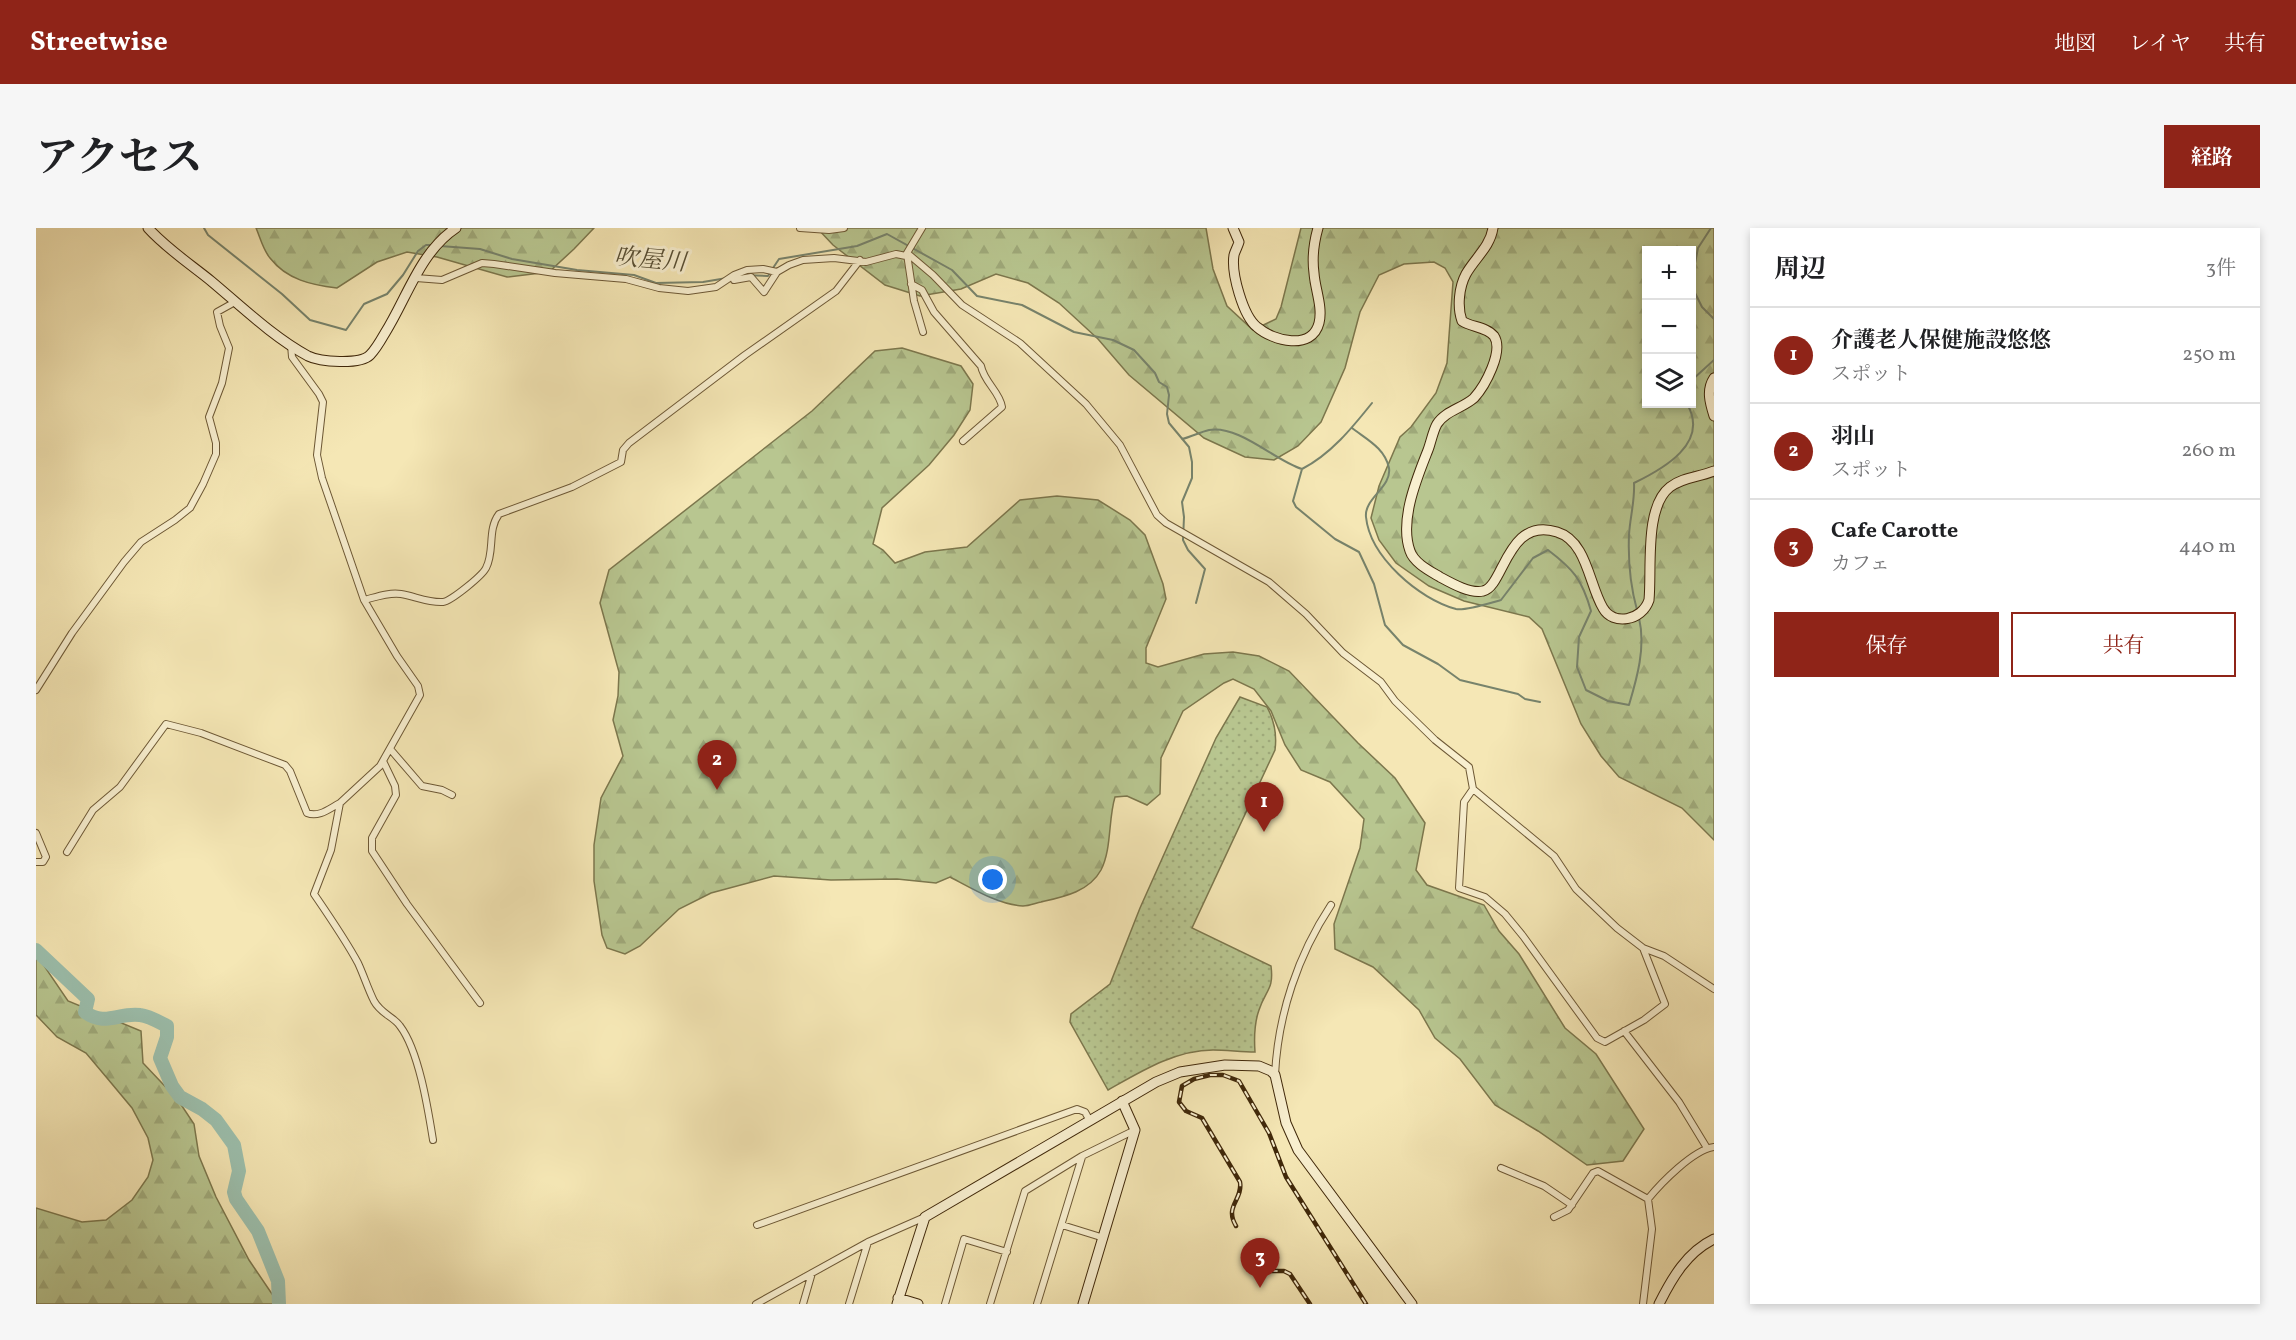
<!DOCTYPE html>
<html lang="ja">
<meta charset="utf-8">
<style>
:root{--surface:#fff;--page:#f6f6f6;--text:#202124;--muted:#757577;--line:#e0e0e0;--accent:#8f2418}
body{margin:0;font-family:Vollkorn,"Noto Serif JP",serif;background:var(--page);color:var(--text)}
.controls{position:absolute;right:18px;top:18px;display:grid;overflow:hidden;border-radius:0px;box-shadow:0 3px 9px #0003}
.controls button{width:54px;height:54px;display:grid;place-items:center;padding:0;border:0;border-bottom:2px solid var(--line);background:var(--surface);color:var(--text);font:30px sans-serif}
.you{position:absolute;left:957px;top:652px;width:21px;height:21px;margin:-15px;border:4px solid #fff;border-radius:50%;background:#1a73e8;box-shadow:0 0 0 9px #1a73e833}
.badge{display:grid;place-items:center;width:39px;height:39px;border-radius:50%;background:var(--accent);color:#fff;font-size:20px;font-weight:700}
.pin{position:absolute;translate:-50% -50px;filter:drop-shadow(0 2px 3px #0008)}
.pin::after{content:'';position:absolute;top:32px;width:21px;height:18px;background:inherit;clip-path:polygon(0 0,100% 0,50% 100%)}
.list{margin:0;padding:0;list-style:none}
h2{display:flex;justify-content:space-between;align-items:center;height:78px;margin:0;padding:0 24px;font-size:26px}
h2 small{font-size:20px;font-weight:400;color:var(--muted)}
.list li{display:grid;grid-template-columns:39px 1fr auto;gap:18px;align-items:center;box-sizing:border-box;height:96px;padding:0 24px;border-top:2px solid var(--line)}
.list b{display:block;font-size:22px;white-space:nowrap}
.list p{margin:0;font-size:20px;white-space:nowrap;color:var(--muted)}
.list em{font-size:20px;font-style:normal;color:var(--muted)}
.actions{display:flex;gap:12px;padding:18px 24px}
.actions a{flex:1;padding:14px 0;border:2px solid var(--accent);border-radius:0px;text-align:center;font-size:21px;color:var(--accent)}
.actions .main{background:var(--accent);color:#fff}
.icon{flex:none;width:33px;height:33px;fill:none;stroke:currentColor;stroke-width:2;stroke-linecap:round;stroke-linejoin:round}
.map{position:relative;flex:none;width:1678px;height:1076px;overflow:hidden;border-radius:0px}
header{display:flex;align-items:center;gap:36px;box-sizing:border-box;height:84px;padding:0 30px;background:var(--accent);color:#fff}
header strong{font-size:28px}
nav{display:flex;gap:33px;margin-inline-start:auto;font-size:21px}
.intro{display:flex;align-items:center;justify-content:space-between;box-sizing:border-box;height:144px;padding:0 36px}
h1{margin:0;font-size:42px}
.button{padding:15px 27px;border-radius:0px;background:var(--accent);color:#fff;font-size:21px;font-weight:700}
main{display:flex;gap:36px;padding:0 36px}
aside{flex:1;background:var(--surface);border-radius:0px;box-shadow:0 3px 9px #0003}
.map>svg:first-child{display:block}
</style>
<header>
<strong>Streetwise</strong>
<nav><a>地図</a><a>レイヤ</a><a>共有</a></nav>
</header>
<div class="intro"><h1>アクセス</h1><a class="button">経路</a></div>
<main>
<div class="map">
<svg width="1678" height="1076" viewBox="0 0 1678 1076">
<defs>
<pattern id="grass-dots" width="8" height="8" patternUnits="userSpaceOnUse" patternTransform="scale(1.5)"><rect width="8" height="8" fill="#b8c690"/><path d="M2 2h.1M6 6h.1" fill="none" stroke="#9faa7b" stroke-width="1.8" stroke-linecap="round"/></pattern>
<pattern id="forest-firs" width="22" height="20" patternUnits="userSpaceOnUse" patternTransform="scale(1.5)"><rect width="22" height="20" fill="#b8c690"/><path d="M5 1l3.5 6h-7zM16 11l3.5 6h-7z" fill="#9faa7b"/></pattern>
</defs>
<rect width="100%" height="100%" fill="#f5e7b5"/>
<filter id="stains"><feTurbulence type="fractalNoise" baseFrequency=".00333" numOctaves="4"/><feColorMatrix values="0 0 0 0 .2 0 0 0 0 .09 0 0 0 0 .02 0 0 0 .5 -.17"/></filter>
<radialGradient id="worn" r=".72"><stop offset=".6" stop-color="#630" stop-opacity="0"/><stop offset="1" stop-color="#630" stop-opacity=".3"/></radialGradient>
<!-- grass -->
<path fill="url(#grass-dots)" stroke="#7c774d" stroke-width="1.5" d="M1204 469 1231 479C1238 492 1241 507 1239 522L1156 700 1235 738C1238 762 1230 761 1223 782 1218 796 1218 810 1219 824 1205 824 1191 822 1177 822 1139 822 1104 844 1072 862L1034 794 1035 786 1074 756 1104 680 1180 510Z"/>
<!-- forest -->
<path fill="url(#forest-firs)" stroke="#7c774d" stroke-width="1.5" fill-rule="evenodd" d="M220 0H558L538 21 513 44 471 49 401 29 371 24 341 34 301 60C276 57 251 52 234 30 227 22 224 9 220 0Z
M781 0H1170L1177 41 1191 78 1217 102 1240 91 1245 79 1265 0H1678V612L1646 580 1583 549 1565 528 1545 496 1506 401 1493 389 1428 373 1393 358 1360 335 1343 312 1335 290 1343 258 1364 209 1375 199 1400 165 1411 135 1417 54 1409 40 1398 34 1368 36 1343 47 1324 84 1309 140 1285 194 1262 218 1238 232 1209 229 1168 210 1093 147 1062 111 1023 75 992 55 960 46 925 61 884 68 849 57 797 17ZM1610 22H1656V176H1610Z
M866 120 925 138 937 156 934 182 918 207 893 237 846 280 837 316 847 322 859 335 889 324 931 319 984 272 1021 268 1062 272 1094 292 1109 307 1127 356 1130 371 1110 420V435L1122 439 1168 426 1197 424 1223 428 1253 443 1322 515 1359 550 1389 595 1380 642 1391 657 1448 677 1463 703 1483 726 1529 800 1560 826 1608 901 1587 933 1551 937 1502 903 1459 877 1424 831 1399 810 1383 782 1337 739 1299 721 1298 696 1324 620 1328 591 1294 554 1265 542 1249 517 1235 483 1218 461 1197 451 1188 455 1147 483 1125 530 1124 566 1111 577 1091 568 1079 569C1072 592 1076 620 1065 642 1053 664 1027 669 1005 674 1000 675 993 678 987 678 963 677 935 660 914 649L900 655 861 651 795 652 738 648 675 665 643 681 604 718 589 726 571 720 566 707 558 653V617L565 570 587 528 577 492 582 468 583 444 564 375 573 342 776 183 839 123Z
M0 726 32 773 105 803 107 835 142 872 158 896 163 928 180 969 213 1032 236 1066 245 1076H0V980L46 994 70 992 96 972 112 949 117 932 112 910 96 880 71 850 50 825 21 809 0 787Z"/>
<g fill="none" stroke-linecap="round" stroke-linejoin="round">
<!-- stream -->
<path stroke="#77836c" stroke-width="2" d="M168 0 172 7 246 66 274 92 310 102 328 76 351 66 367 47 382 23 390 17H396
M404 18 444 21 476 31 541 42 598 47 620 55 667 54 691 50
M737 40 743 31 821 18 851 6 916 42 941 68 986 77 1038 104 1077 112 1098 122 1119 145 1123 154 1131 159 1133 167 1131 186 1133 195 1153 219 1156 234V250L1146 274 1148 289 1147 312 1152 322 1169 341 1160 375
M705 47 732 48 734 45
M1656 51 1662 20 1675 0
M1656 59 1666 79 1678 91
M1656 152 1678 132
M1316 200C1330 211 1349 220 1353 240 1356 259 1328 270 1330 289 1334 329 1383 371 1420 381 1429 383 1454 375 1465 372L1497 330 1512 322C1537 341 1546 351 1555 383L1543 409 1541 439 1550 462 1572 473 1593 477C1601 450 1610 419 1603 390
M1146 211C1155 209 1164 204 1173 202 1204 197 1239 233 1266 241 1295 226 1316 200 1336 175
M1266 241 1257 273 1260 279 1299 311 1323 324 1338 356 1349 397 1367 417 1402 436 1424 452 1482 466 1489 471 1504 474
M1601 382C1594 357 1592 332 1593 307 1594 289 1599 273 1598 255 1627 241 1674 215 1651 176"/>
<!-- river -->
<path stroke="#9cc0ae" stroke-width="14" d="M0 722 52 771 49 784C69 799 83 784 104 787 113 788 123 794 131 798V809L124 830 136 858 144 869 166 881 180 892 198 917 203 943 198 964 200 971 222 1003 242 1053 243 1076"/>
<defs>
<path id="street" d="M764 0 793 2 808 0
M886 0 871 25 897 47 926 77 984 115 1050 176 1084 217 1121 287 1130 295 1233 354 1270 386 1307 425 1345 454 1359 473 1399 512 1433 539 1437 561 1518 628 1540 661 1581 700 1607 720 1628 728 1678 761
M871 26 878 73 887 104
M380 50 406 52 446 35 458 36 519 45 590 51 623 60 652 63 680 59 698 47 711 42 727 41 741 44
M698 52 715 49 728 64 741 44 753 37 767 32 798 30 830 34 860 26 870 28
M875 56 886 62 898 84 945 138C948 154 964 164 966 179L927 213
M255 117 256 129 283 166 287 174 281 227 286 250 328 372 361 428 382 458 384 467 344 538 304 575 295 622 278 666C293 688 309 711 322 735 328 748 332 761 338 773 345 786 358 789 364 798 383 823 392 881 397 912
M328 372C340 369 353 364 365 366 378 368 393 375 407 374 415 373 446 348 450 340 459 323 451 302 463 286L536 259 585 234 587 222 593 215 709 127 800 63 824 32
M0 462 36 405 88 334 105 314 139 292 154 280 167 256 180 226V215L173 189 186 155 193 120 184 98 181 84 199 74
M355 522 386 558 406 562 416 567
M347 533 359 558 360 567 336 610V623L371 676 444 775
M1437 561 1428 574 1423 660 1449 669 1469 686 1487 708 1561 810 1569 814 1608 792 1629 776 1607 720
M0 605 10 629 7 634H0
M31 624 57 582 84 559 130 496 165 505 249 537 254 543 271 585C283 590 294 580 304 575
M1588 803 1643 874 1671 920
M1239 847C1242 786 1262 727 1295 677
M1465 940 1508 958 1536 977
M1518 989 1532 982 1557 945 1562 943 1612 971
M721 997 1041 881 1049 884 1054 893
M1026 997 1068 1010
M720 1076 832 1014 889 989
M767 1076 776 1045
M813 1076 832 1014
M909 1076 928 1011 971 1024
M954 1076 989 963 1046 928 1099 902
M1001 1076 1046 929
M1607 1076 1616 1001 1612 971C1625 955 1657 922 1678 919"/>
<path id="secondary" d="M112 0C130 20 154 36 175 53 205 78 237 109 272 128 284 134 324 137 334 127 340 121 345 112 349 105 371 70 384 24 420 0
M1197 0 1203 14C1202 18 1199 23 1198 27 1195 45 1207 88 1221 99 1237 113 1276 123 1283 95 1287 79 1279 61 1278 45 1276 30 1278 14 1282 0
M1457 0C1454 19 1439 30 1430 46 1423 59 1421 79 1426 93 1435 99 1451 99 1458 108 1468 123 1449 158 1438 170 1427 180 1409 183 1401 196 1397 203 1395 214 1392 222 1381 250 1363 292 1374 323 1378 335 1394 343 1404 349 1415 355 1434 366 1447 363 1468 359 1471 288 1521 304 1551 313 1553 357 1567 380 1577 398 1606 393 1613 372 1616 342 1608 279 1634 259 1647 249 1664 249 1678 243
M1678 150C1670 162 1674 175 1678 188
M862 1070 882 1076
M861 1076 889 989 1120 854 1144 844 1189 837 1223 838 1235 843 1239 847 1250 895 1262 922 1376 1076
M1047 1076 1099 902 1086 873
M1623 1076C1636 1050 1651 1024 1678 1011"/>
</defs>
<!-- street casing -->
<use href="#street" stroke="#6d5835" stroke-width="8"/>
<!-- secondary casing -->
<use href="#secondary" stroke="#40280a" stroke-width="11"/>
<!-- street -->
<use href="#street" stroke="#f8efcf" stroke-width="6"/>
<!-- secondary -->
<use href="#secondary" stroke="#f8efcf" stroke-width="9"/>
<defs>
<path id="rail" d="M1200 998C1188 978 1207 972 1204 954L1166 890 1150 883 1143 874 1146 858 1158 851 1174 847H1187L1203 853 1233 905 1250 949 1330 1076
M1223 1036 1232 1043H1248L1254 1046 1274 1076"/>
</defs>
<!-- rail casing -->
<use href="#rail" stroke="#40280a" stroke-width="4.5"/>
<!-- rail -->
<use href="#rail" stroke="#f8efcf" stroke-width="2" stroke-dasharray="7" stroke-linecap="butt"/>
</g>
<g text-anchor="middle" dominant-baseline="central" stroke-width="6" stroke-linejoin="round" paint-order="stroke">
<!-- water labels -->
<g font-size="24" font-style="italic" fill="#574e33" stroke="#f8efcf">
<text transform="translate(614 33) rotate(5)">吹屋川</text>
</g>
</g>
<rect width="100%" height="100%" filter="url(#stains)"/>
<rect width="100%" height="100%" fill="url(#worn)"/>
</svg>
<div class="controls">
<button>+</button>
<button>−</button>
<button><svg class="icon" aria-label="layers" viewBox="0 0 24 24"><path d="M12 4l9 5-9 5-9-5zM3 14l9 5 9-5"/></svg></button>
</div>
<div class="you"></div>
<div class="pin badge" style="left:1228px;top:604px">1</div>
<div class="pin badge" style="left:681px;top:562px">2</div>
<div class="pin badge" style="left:1224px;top:1060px">3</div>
</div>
<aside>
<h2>周辺<small>3件</small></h2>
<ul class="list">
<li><span class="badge">1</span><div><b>介護老人保健施設悠悠</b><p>スポット</p></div><em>250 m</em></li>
<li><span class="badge">2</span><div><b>羽山</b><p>スポット</p></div><em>260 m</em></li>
<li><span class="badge">3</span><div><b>Cafe Carotte</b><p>カフェ</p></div><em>440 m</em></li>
</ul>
<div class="actions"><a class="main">保存</a><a>共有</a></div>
</aside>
</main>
